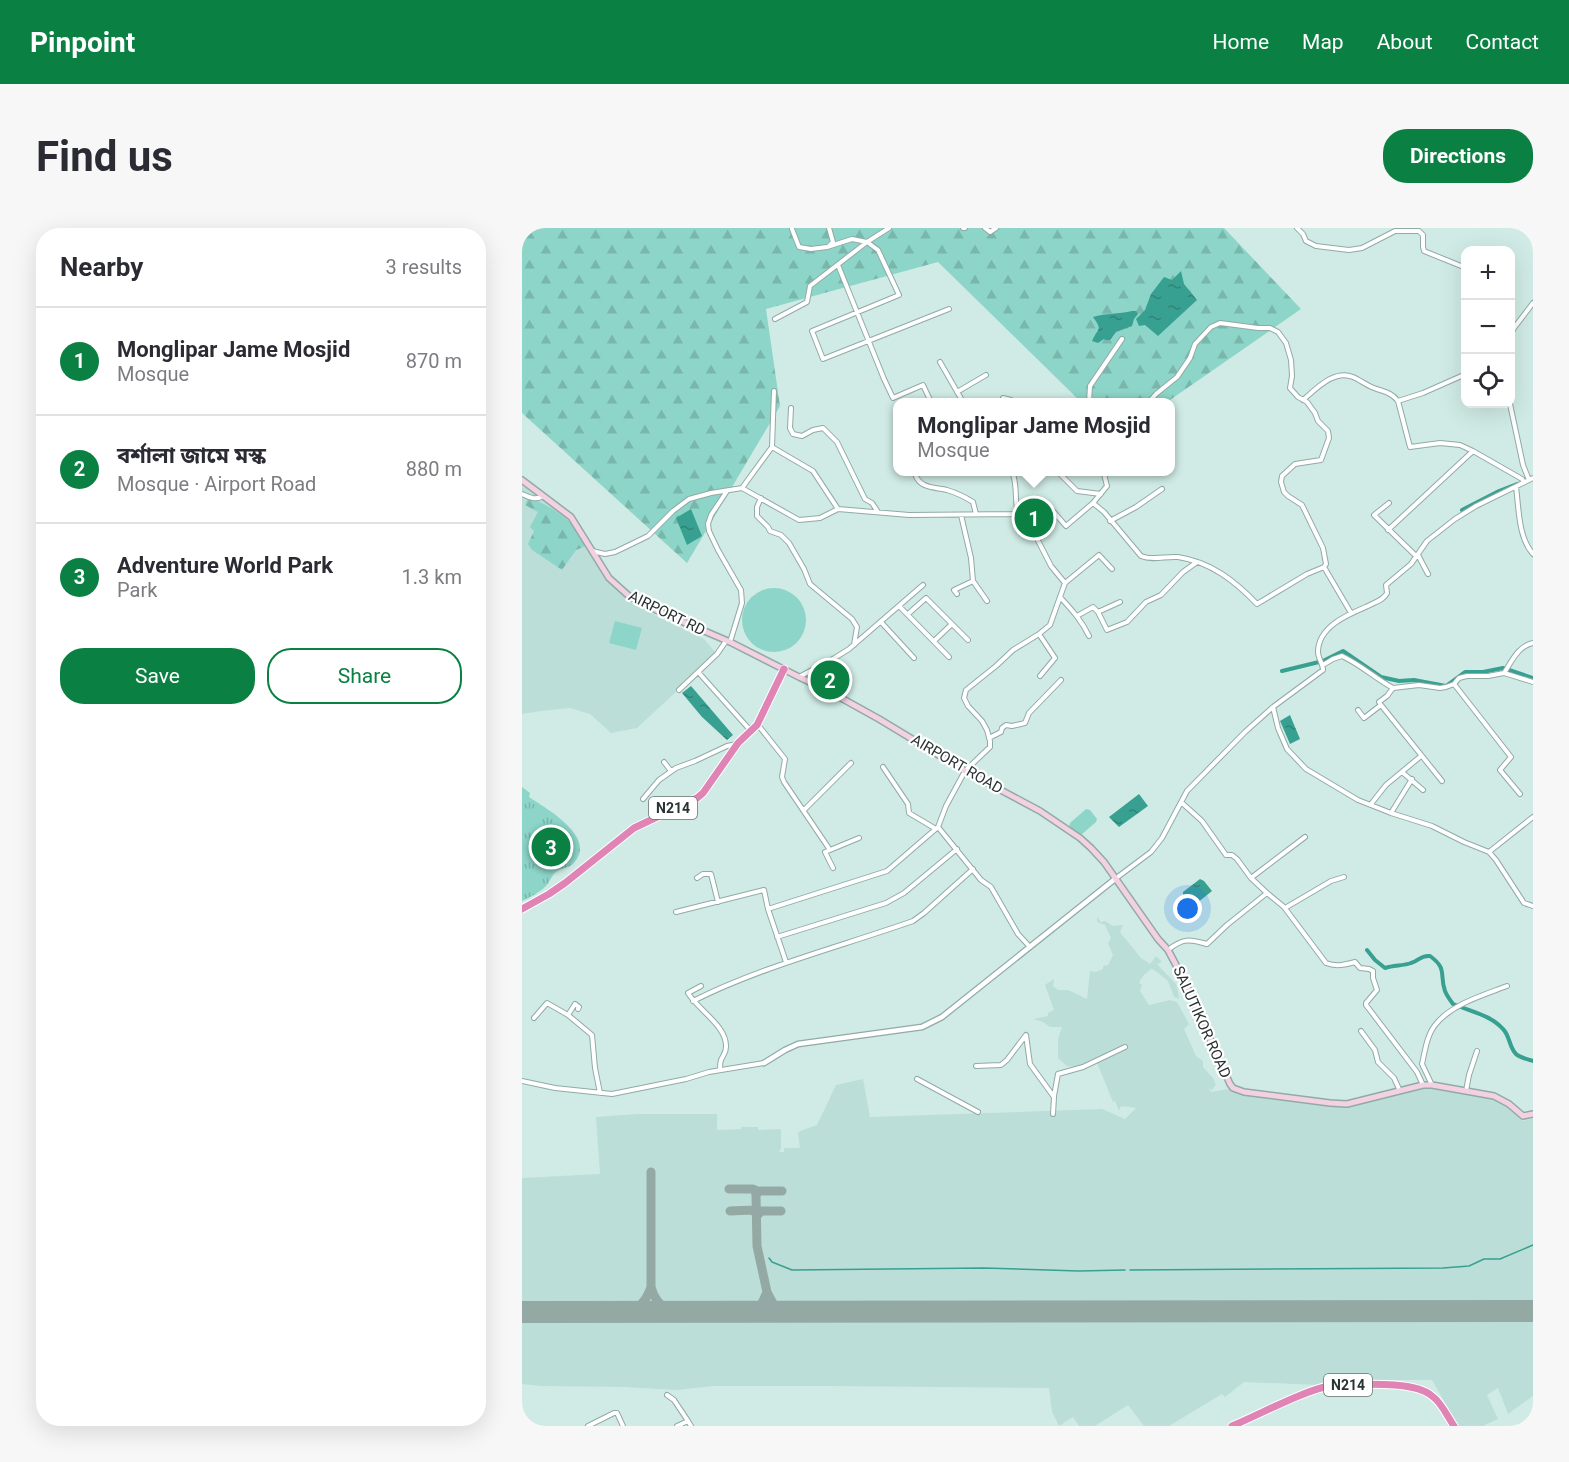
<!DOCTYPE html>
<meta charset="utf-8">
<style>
:root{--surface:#fff;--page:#f7f7f7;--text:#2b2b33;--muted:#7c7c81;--line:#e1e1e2;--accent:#0b8043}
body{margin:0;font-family:Roboto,"Noto Sans Bengali",sans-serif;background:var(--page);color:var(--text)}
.controls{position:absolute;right:18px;top:18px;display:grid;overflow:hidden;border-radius:12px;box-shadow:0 6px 24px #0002}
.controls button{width:54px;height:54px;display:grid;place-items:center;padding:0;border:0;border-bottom:2px solid var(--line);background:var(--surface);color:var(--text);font:30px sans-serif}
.you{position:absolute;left:666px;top:681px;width:21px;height:21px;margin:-15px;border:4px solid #fff;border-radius:50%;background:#1a73e8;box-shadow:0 0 0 9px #1a73e833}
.badge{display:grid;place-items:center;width:39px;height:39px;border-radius:50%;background:var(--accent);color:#fff;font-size:20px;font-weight:700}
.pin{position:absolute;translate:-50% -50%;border:3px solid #fff;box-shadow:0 2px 6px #0006}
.popup{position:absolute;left:371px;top:170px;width:282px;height:78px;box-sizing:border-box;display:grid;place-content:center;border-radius:12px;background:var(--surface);filter:drop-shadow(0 2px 4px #0005);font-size:20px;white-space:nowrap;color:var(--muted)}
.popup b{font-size:22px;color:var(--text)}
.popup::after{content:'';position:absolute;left:50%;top:100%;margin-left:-12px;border:12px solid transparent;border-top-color:var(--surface)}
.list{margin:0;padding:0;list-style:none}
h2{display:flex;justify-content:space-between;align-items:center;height:78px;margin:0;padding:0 24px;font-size:26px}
h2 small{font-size:20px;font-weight:400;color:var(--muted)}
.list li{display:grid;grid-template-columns:39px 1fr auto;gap:18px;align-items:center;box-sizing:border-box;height:108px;padding:0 24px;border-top:2px solid var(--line)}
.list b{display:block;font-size:22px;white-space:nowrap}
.list p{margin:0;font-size:20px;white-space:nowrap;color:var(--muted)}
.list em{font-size:20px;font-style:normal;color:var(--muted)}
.actions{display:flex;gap:12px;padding:18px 24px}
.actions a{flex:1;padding:14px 0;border:2px solid var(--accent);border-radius:24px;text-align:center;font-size:21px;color:var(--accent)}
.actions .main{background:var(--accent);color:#fff}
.icon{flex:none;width:33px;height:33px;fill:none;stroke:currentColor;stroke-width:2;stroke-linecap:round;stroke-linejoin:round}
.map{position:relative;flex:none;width:1011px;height:1198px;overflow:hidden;border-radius:24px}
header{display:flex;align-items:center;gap:36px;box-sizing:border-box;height:84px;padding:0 30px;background:var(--accent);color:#fff}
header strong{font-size:28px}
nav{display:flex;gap:33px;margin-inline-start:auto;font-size:21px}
.intro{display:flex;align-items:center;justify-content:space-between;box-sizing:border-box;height:144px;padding:0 36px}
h1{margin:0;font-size:42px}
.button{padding:15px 27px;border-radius:24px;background:var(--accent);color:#fff;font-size:21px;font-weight:700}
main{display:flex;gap:36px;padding:0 36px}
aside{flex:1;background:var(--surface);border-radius:24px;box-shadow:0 6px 24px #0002}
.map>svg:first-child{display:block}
</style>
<header>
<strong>Pinpoint</strong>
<nav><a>Home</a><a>Map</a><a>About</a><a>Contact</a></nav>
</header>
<div class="intro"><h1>Find us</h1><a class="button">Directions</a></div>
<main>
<aside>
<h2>Nearby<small>3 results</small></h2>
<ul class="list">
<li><span class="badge">1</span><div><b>Monglipar Jame Mosjid</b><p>Mosque</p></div><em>870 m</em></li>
<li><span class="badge">2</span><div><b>বর্শালা জামে মস্ক</b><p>Mosque · Airport Road</p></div><em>880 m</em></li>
<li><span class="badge">3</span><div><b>Adventure World Park</b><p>Park</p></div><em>1.3 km</em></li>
</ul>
<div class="actions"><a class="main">Save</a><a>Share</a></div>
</aside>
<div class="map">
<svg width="1011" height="1198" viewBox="0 0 1011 1198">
<defs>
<pattern id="forest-firs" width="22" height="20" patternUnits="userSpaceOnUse" patternTransform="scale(1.5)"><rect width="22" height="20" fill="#8cd5c8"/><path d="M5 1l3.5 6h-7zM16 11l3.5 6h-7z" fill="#79b7ac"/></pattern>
<pattern id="park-tufts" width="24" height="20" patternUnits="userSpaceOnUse" patternTransform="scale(1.5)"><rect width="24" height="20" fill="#8cd5c8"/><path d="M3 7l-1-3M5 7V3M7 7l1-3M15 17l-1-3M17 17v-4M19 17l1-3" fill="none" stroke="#79b7ac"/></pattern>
<pattern id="water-ripples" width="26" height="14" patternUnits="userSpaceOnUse" patternTransform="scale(1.5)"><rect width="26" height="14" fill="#37a091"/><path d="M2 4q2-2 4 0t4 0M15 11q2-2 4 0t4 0" fill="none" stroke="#2f8377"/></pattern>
</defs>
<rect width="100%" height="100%" fill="#d0ebe5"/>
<!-- built -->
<path fill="#bbdfd8" d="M0 254 49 289 84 352 106 372 138 390 182 411 195 426 115 500 89 505 68 486 48 480 19 483 0 486Z
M575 689 579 694 583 693 591 698 601 697 598 704 619 730 628 736 634 728 640 734 635 736 654 756 656 764 657 771 652 769 646 753 632 742 629 741 621 748 617 755 620 757 618 763 627 777 648 772 655 774 667 796 662 801 674 828 681 833V839L691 850 694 857 690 862 687 860 689 864 706 861 723 867 783 875 810 877 901 858 968 869 985 879 1001 893 1011 890V1168L986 1186 976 1160 965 1167 976 1191 961 1198H936L910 1152H809L795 1157 722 1154 703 1169 700 1166 647 1198H622L606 1177 573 1198H557L551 1189 537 1198 530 1184 527 1160 303 1158H192L155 1162 101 1159 18 1158 0 1156V950L78 946 74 889 116 886H195V902L219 901V899H236V902L259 901V921L258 922 257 924H262V920H278L276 905 278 903 295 897 314 857 341 851 348 889 580 881 603 891 614 880 599 878 597 883 593 873 591 874 573 830 554 839 545 838 536 830V811L540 799H528L521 794 511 791 526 788V785L532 782 523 757 532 751 531 758 536 762H546L565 771 568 743 574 744 581 741V738L586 737 591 727 586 715 589 710 583 697 575 694Z"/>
<!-- green -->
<path fill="#8cd5c8" d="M220 392a32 32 0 1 1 64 0a32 32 0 1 1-64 0Z
M93 393 120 400 114 422 87 415Z
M564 581 568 582 575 591 574 594 559 607H557L547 599 548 595Z"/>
<!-- forest -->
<path fill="url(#forest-firs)" d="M0 0H702L779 81 645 174H559L416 34 244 81 258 178 165 335 0 185Z
M6 270C21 273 45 289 54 301 58 306 61 312 64 318L54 322 40 342 10 322 6 316 12 303 8 299 16 284 3 277Z"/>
<!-- park -->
<path fill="url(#park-tufts)" d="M0 559 8 565 7 569C25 581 77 610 51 636 46 640 39 640 34 644 29 648 28 654 24 658 18 664 7 670 0 673Z"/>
<!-- water -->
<path fill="url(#water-ripples)" d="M659 43 662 56 675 72 636 108 623 97 617 98 614 91 623 82 629 66 642 49 650 52Z
M610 83H614L616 86 612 91 610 98 594 104 588 112H584L582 111 576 115 570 113C576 99 581 103 571 89 584 85 597 86 610 83Z
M169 281 180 308 165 317 154 290Z
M169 458 211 507 205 512 180 489 160 465Z
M768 487 778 511 768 516 758 493Z
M617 566 626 578 597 599 587 589Z
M678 651 682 653 690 663 675 675 670 676 661 667V664Z"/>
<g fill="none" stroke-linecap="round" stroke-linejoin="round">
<!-- stream -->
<path stroke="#37a091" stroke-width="1.5" d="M247 1030 250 1034 270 1042 462 1040 557 1043 603 1042
M608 1042 921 1040 947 1038 962 1031H978L1011 1017"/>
<!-- canal -->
<path stroke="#37a091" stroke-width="4" d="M940 282 977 263 995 256
M801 433 821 423 859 449 877 453 892 452 924 458 943 444H961L981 440 1011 450
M760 443 797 434
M845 722 853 732 863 740C872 737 881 738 889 735 897 733 898 727 908 728 926 741 917 746 923 763 925 768 928 772 931 776 947 783 969 787 981 801 988 808 987 819 994 826 998 830 1006 831 1011 833"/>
<!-- taxiway -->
<path stroke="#94a9a4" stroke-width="9" d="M207 961H231L233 962 234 967 237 963H260
M234 967 235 1018 245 1064 253 1079 263 1084
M208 983 231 982 235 987
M235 988 239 983H259
M129 1059V944
M101 1084C117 1081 124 1074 129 1059 132 1071 138 1079 150 1084
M228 1084 240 1075 245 1064"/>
<!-- runway -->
<path stroke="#94a9a4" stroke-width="22" d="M0 1084 1011 1083"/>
<defs>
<path id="minor" d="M307 0 311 14 308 17
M441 0H443
M463 0 468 4 474 0
M775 0 781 6 784 13 794 18 827 22 840 20 873 3H897L901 7V19L902 23 944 40
M270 1 277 19 289 21 305 19 330 11 345 14 367 0
M316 37 362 151 371 170 401 157 409 174
M253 91 285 74 288 58 345 14 356 22 377 67 290 103 301 131 427 81
M988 108 992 100 1011 75
M418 134 441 174
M435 164 464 147
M481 170 489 172 492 174
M781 172C794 161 812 141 831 149 838 152 844 157 852 160 862 164 869 164 876 173L901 165 944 146
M876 173 888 219 918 215 938 217 951 223
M567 174 568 158 600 111
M988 176 1001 237 1007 252
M269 180 268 200 271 206 280 208 291 202 301 200 315 214 343 271 350 275 356 284
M250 219 252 163
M397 244 393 246C398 261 413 259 425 262 435 265 443 269 451 274L454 286
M490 244C496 256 492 272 496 286
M536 244 555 263 579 266
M994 259C997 280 996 309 1011 326
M220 260 277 292 298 290 316 281
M205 263 189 287 186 296 187 303 196 322 219 362 220 375 208 414
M0 266C7 269 13 273 21 268
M239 270 235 279V288L246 299 248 303 259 307 267 315 282 341 288 356 330 391 335 399 332 417
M571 275 585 258 582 246 584 244
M867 275 852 287 895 329
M503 292 523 274 544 298 571 275 582 284 619 328C631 333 643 328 656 329 689 334 713 353 735 376L785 346 802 339 804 336 801 320 780 277 766 268 762 264 759 254 760 248 773 236 799 232 807 210 806 203 796 193 793 185 785 174 776 169 768 160 770 148 769 132 764 115 756 104 748 100H736L698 95 689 99 673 116 668 130 655 149 634 166 627 174
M588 293 614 279 640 261
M866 302 951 223 1000 251 1002 254
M70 323 83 326 93 324 126 308 151 283 167 271 189 265 220 260 250 219 291 243 316 281 387 287 496 286 506 293 529 338 543 355 528 397 517 406 491 422 474 438 444 462 442 470 446 478 460 493 465 502 468 513V519L443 543 424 578 416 599 365 643 246 681
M896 327 906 346
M802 339 829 385
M451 353 465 373
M543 355 577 327 590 341
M435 366 432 362 451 353 449 330 439 287
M538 369C550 382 560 393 567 408
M377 378 427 429
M576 384 598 374
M386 386 404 370 446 412
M555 388 571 379 576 384 585 402 605 394 624 374 639 367 661 344 675 334
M359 394 392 430
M517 406 533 430 518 448
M412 413 430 396
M801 437 811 431 820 428C839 437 853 450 871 460
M177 445 228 502
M982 445C990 433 996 418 1011 415
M277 449 311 431 327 421 401 357
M932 456 989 529 978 542 998 566
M157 462 195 426 204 413
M859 477 920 553
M751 479 756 500 765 521 784 541 836 572 869 585 910 598 942 614 967 624 974 632 1002 675 1011 678
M836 482 842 490 859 477 857 474 865 468 871 460 897 457 918 460 924 459 932 456 937 450 945 448H966L982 445 1011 454
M236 497 263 531 260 549 262 554 308 622 303 624 311 640
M467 510 479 504 480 500 484 497 490 498 503 495 507 485 539 452
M142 534 149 543
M361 539 386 576 387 585 414 601
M880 544 901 562
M121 571 137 552 154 540 173 533 205 518 215 516
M849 576 864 557 899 528
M282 582 329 535
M869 585 890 551
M416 599 459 652 469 659 496 706 508 719
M308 622 337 610
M967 624 1011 589
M175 650 181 646H189L196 674
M729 650 783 609
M593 651 629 624 640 610 665 563 723 504 751 479 801 442C801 436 796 430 796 424 796 398 827 386 846 378 853 374 862 372 865 365L864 357 889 336 905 313 933 291 954 278 1011 250
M745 665 762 679 804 735C814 739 822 737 833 734L838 740 847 741 851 743V750L855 762 844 775V777L895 844 901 857
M763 680 809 653 822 649
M154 684 242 662 246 681 264 734
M255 709 364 675 382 665 435 621
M646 722C661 710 667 711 685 716L705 697 745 665 729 650 715 631 710 627H704L680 593 659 574
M179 758 166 765C177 783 205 798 204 819 204 825 201 827 199 832 198 835 198 839 198 842
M171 773C241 738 317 719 391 693L402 685 451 641
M46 787 53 776 57 779 56 781
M12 790 25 775 46 787 70 807 73 840 78 865
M839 803 853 822 856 834 872 850 878 863
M454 838 479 837 485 832 504 807 508 836 532 869 531 886
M395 851 456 884
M0 853 33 860 90 866 164 851 187 844 242 835
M910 857 900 836C903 823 905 806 914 796 930 776 962 767 985 758
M944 863 947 847 955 823
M532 868 536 846 561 839 603 819
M145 1167 152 1172 166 1193
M66 1198 92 1185H95L101 1198
M155 1198 166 1193 169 1198"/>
<path id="tertiary" d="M242 835 263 822 276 816 400 799 420 789 593 651"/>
<path id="secondary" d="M0 252 49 289 87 350 107 368 138 384 208 414 277 449 303 461 357 491 443 543 518 583 558 610 569 620 582 634 636 711 646 722 663 754 708 856 711 860 722 864 808 875 825 876 901 857H910L972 868 987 876 1001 888 1011 886"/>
<path id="trunk" d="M0 681 27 666 43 655 112 600 175 570 181 565 216 515 235 497 262 441
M710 1198C741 1185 778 1164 810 1157 835 1157 892 1152 910 1168 920 1175 925 1188 932 1198"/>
</defs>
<!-- minor casing -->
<use href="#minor" stroke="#91aaa5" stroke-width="6"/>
<!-- tertiary casing -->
<use href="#tertiary" stroke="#91aaa5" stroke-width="7"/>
<!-- secondary casing -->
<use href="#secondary" stroke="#91aaa5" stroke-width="8"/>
<!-- trunk casing -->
<use href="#trunk" stroke="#fff" stroke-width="9"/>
<!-- minor -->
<use href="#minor" stroke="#fff" stroke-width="4"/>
<!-- tertiary -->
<use href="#tertiary" stroke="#fff" stroke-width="4.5"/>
<!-- secondary -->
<use href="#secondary" stroke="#f3d1e3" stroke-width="5"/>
<!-- trunk -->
<use href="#trunk" stroke="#e084b6" stroke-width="7"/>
</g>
<g text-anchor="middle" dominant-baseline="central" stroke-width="4.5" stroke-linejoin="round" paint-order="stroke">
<!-- shield labels -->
<g fill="#fff" stroke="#6a7170" stroke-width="1.5">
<rect x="127" y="569" width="48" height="22" rx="4.5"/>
<rect x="802" y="1146" width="48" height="22" rx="4.5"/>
</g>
<g font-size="14" font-weight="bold" fill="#2a3432">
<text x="151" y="580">N214</text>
<text x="826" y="1157">N214</text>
</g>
<!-- street labels -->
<g font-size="15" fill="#2a3432" stroke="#fff">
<text transform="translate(145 385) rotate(26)">AIRPORT RD</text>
<text transform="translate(435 536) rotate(30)">AIRPORT ROAD</text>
<text transform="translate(680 794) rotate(66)">SALUTIKOR ROAD</text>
</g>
</g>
</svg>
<div class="controls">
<button>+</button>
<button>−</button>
<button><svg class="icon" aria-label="locate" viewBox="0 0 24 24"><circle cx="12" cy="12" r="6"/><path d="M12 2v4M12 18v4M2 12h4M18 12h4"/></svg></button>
</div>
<div class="you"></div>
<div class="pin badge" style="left:512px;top:290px">1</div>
<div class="popup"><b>Monglipar Jame Mosjid</b>Mosque</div>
<div class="pin badge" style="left:308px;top:452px">2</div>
<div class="pin badge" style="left:29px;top:619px">3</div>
</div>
</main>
